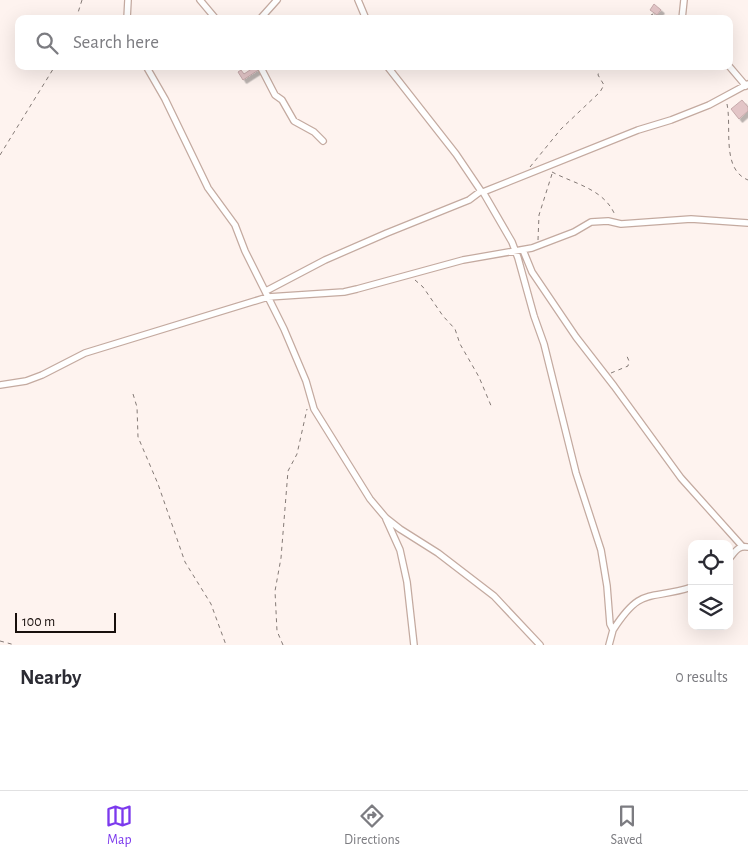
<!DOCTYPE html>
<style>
:root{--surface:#fff;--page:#f2f2f3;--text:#2b2b33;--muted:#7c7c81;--line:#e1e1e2;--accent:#7c3aed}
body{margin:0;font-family:"Alegreya Sans",sans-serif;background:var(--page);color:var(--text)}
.controls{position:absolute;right:15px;bottom:15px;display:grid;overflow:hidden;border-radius:10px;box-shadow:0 5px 20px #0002}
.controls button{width:45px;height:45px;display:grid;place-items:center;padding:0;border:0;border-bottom:1px solid var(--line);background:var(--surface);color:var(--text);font:25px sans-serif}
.scale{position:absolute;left:15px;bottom:12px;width:101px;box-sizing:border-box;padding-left:5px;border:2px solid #180f0c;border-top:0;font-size:14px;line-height:18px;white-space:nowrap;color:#180f0c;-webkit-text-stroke:4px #fef3ef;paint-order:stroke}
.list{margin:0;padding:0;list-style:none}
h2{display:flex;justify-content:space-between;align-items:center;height:65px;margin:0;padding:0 20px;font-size:21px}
h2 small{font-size:16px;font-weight:400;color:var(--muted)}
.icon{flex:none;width:28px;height:28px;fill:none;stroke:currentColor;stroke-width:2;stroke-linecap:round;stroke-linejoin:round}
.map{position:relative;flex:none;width:748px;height:645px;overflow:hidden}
.search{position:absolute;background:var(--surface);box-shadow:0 5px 20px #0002;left:15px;right:15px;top:15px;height:55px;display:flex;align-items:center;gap:12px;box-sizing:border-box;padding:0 18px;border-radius:10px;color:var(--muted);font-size:19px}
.sheet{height:145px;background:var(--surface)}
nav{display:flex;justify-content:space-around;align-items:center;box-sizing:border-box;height:70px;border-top:1px solid var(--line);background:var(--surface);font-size:14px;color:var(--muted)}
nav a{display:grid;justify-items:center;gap:2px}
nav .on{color:var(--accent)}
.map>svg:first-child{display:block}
</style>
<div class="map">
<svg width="748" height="645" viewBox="0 0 748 645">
<defs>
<filter id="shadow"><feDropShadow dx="3.5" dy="3.5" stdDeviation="0" flood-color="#0004"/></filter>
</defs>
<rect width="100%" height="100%" fill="#fef3ef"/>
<!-- building -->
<path fill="#e3c5c7" stroke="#c6aaab" filter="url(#shadow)" d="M654 4 661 10 657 15 650 10Z
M251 66H258L260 69 243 80 238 72 241 70 244 74 253 68Z
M742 100 748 107V111L739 119 731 109Z"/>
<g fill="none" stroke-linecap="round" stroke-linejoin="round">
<defs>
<path id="minor" d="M200 0 216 19
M358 0 366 19
M127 19 128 0
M260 19 277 0
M682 19 684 0
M146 66 165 99 208 188 235 225 245 251 284 329 306 381 314 409 370 499 386 518 400 529 438 553 494 596 540 645
M260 66 275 95 282 100 294 121 314 132 323 141
M387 66 456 154 481 191 483 192 512 242 518 258 534 316 544 344 576 473 601 550 607 586 610 624 613 630 609 645
M729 66 746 86
M483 192 638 130 671 120 709 105 748 84
M523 250 532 272 576 337 614 386 681 478 742 546
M266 291 325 260 387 233 469 200 481 191
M0 385 26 381 42 375 85 353 268 297 344 292 357 289 463 260 532 248 574 232 591 222 608 221 621 224 691 219 748 223
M386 519 400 550 407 582 414 645
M729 559C735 552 738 545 748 547
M613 630C642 585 649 601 692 587"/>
</defs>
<!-- minor casing -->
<use href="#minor" stroke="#c4aaa0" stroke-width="8"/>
<!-- path -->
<path stroke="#847a76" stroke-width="1" stroke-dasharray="4 4" stroke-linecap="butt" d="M76 19 82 0
M644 19 653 14
M727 104C732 128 721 169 748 180
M0 155 55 66
M530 167 561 129 600 92 604 85 598 75 600 66
M552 172C575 184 604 189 615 215
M538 240 539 215 552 174
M415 280 423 287 443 316 455 329 460 344 479 377 492 408
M611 373 628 366 629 361 626 354
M133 394 137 407 138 437 158 484 185 562 211 604 226 645
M0 641 15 645
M283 645 277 631 275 591 281 558 288 471 297 454 307 409"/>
<!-- minor -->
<use href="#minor" stroke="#fff" stroke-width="5.5"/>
</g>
</svg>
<div class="controls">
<button><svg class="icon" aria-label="locate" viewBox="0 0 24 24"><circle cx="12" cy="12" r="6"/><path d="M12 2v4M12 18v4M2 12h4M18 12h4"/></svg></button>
<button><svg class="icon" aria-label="layers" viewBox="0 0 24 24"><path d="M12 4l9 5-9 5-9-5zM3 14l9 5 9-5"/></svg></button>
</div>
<div class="scale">100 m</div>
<div class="search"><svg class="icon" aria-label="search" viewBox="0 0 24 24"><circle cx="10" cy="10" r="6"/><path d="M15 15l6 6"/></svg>Search here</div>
</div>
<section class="sheet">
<h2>Nearby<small>0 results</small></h2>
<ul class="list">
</ul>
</section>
<nav>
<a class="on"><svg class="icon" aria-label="map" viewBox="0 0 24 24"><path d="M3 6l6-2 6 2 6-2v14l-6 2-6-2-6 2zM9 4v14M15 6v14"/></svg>Map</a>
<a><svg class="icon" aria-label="directions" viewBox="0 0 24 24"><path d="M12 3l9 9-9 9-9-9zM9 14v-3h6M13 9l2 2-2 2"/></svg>Directions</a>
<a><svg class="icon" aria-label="saved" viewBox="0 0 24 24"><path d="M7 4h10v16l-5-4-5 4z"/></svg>Saved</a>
</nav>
